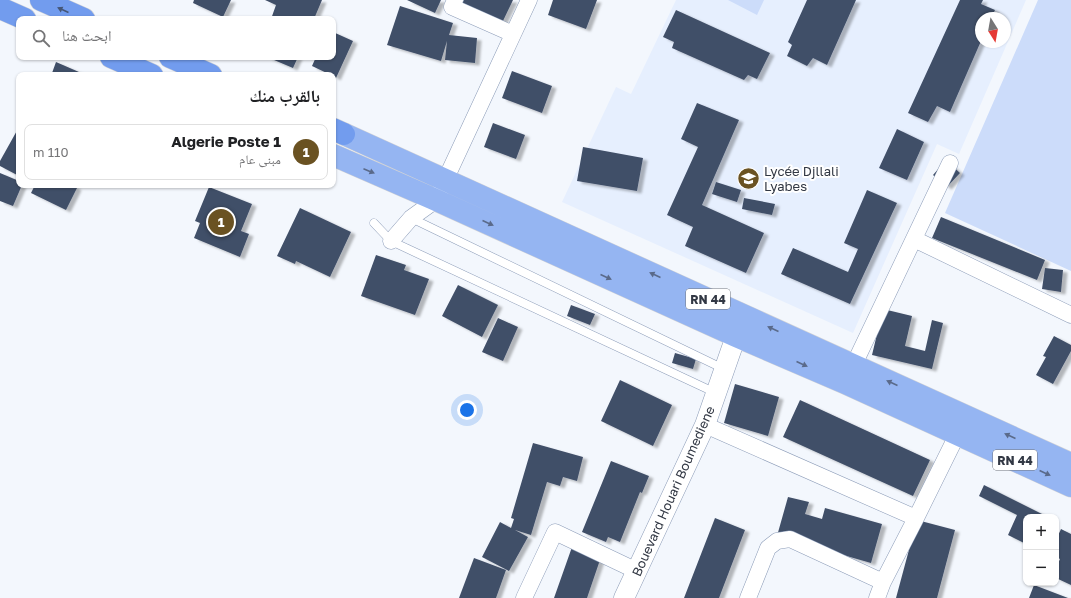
<!DOCTYPE html>
<html lang="ar">
<meta charset="utf-8">
<style>
:root{--surface:#fff;--page:#f6f6f6;--text:#202124;--muted:#757577;--line:#e0e0e0;--accent:#6a5222}
body{margin:0;font-family:"Golos Text","Noto Naskh Arabic",sans-serif;background:var(--page);color:var(--text);direction:rtl}
.controls{position:absolute;right:12px;bottom:12px;display:grid;overflow:hidden;border-radius:8px;box-shadow:0 1px 3px #0004}
.controls button{width:36px;height:36px;display:grid;place-items:center;padding:0;border:0;border-bottom:1px solid var(--line);background:var(--surface);color:var(--text);font:20px sans-serif}
.compass{position:absolute;left:975px;top:12px;width:36px;height:36px;border-radius:50%;background:var(--surface);box-shadow:0 1px 3px #0004;rotate:169deg}
.you{position:absolute;left:467px;top:410px;width:14px;height:14px;margin:-10px;border:3px solid #fff;border-radius:50%;background:#1a73e8;box-shadow:0 0 0 6px #1a73e833}
.badge{display:grid;place-items:center;width:26px;height:26px;border-radius:50%;background:var(--accent);color:#fff;font-size:13px;font-weight:700}
.pin{position:absolute;translate:-50% -50%;border:2px solid #fff;box-shadow:0 1px 4px #0006}
.list{margin:0;padding:0;list-style:none}
h2{display:flex;justify-content:space-between;align-items:center;height:52px;margin:0;padding:0 16px;font-size:17px}
h2 small{font-size:13px;font-weight:400;color:var(--muted)}
.list li{display:grid;grid-template-columns:26px 1fr auto;gap:12px;align-items:center;box-sizing:border-box;height:56px;margin:0 8px 8px;padding:0 8px;border:1px solid var(--line);border-radius:8px}
.list b{display:block;font-size:15px;white-space:nowrap}
.list p{margin:0;font-size:13px;white-space:nowrap;color:var(--muted)}
.list em{font-size:13px;font-style:normal;color:var(--muted)}
.icon{flex:none;width:22px;height:22px;fill:none;stroke:currentColor;stroke-width:2;stroke-linecap:round;stroke-linejoin:round}
.map{position:relative;flex:none;width:1071px;height:598px;overflow:hidden;direction:ltr}
.search{position:absolute;background:var(--surface);box-shadow:0 1px 3px #0004;left:16px;top:16px;width:320px;height:44px;display:flex;align-items:center;gap:10px;box-sizing:border-box;padding:0 14px;border-radius:8px;color:var(--muted);font-size:15px}
.panel{position:absolute;background:var(--surface);box-shadow:0 1px 3px #0004;left:16px;top:72px;width:320px;height:116px;border-radius:8px;direction:rtl}
.map>svg:first-child{display:block}
</style>
<div class="map">
<svg width="1071" height="598" viewBox="0 0 1071 598">
<defs>
<filter id="shadow"><feDropShadow dx="4.5" dy="2.5" stdDeviation="1" flood-color="#0004"/></filter>
</defs>
<rect width="100%" height="100%" fill="#f3f7fd"/>
<!-- built -->
<path fill="#e6effe" fill-rule="evenodd" d="M676 0H1026L959 154 937 144 853 333 562 202 616 87 631 94ZM981 18H1005V42H981Z"/>
<!-- green -->
<path fill="#ccdcfa" d="M728 0H764L757 15Z
M1038 0H1071V271L945 213Z"/>
<!-- building -->
<path fill="#414f68" filter="url(#shadow)" d="M194 0H231L223 17 193 3Z
M265 0H322L314 19H271L276 5Z
M407 0H441L435 13Z
M464 0H513L502 23 462 3Z
M553 0H597L586 29 548 15Z
M807 0H856L827 65 813 58 807 66 787 56 792 45 788 42Z
M960 0H983L981 4 995 10 991 18H981V41L950 112 937 106 928 122 908 113Z
M400 6 453 23 449 35 477 38 475 63 445 60 447 41 441 61 387 45Z
M676 10 770 53 757 79 748 75 744 80 672 48 674 42 663 37Z
M333 32 353 41 336 78 333 76V75H331L312 66 316 57H333Z
M267 57H298L293 68Z
M56 62 79 72 77 75H57L52 73Z
M512 71 552 86 542 113 502 98Z
M697 103 739 120 702 205 764 233 746 273 685 246 693 227 667 215 698 147 681 139Z
M493 123 525 135 516 159 484 147Z
M19 127V176L0 166V161Z
M897 129 924 142 907 180 879 168Z
M583 147 643 158 637 191 577 181Z
M946 160 960 173 947 187 933 175Z
M0 173 19 181V185H22L13 206 0 201Z
M716 182 741 190 737 202 712 194Z
M35 185H72L77 188 66 210 31 193Z
M209 187 252 204 241 231 249 234 240 257 194 238 200 223 195 221Z
M867 190 897 203 850 304 781 274 793 248 848 272 858 249 844 243Z
M744 198 775 204 772 215 742 209Z
M300 208 351 232 330 277 296 261 295 264 277 256Z
M941 217 1045 260 1037 280 932 238Z
M376 255 406 265 404 270 429 279 415 315 361 296Z
M1045 268 1063 270 1061 292 1042 289Z
M458 285 498 305 482 337 442 316Z
M571 305 595 314 590 325 567 316Z
M883 309 912 316 905 346 925 351 932 320 943 323 932 369 872 355Z
M498 318 518 327 503 361 482 352Z
M1054 336 1071 345V351L1053 384 1036 375 1046 357 1043 356Z
M675 353 696 359 693 369 672 363Z
M620 380 672 405 653 446 601 421Z
M735 384 779 397 768 436 724 423Z
M800 400 930 460 913 496 783 437Z
M533 443 583 457 577 481 563 477 560 486 547 482 531 535 515 530 528 537 509 571 482 557 500 522 511 528 514 519 511 518Z
M611 461 649 476 642 493 640 492 620 542 608 537 606 542 582 532Z
M984 485 1048 517H1026V544L1008 535 1017 515 979 496Z
M788 497 809 502 805 514 822 519 825 508 882 524 871 563 777 536Z
M715 518 745 530 719 598H684Z
M917 520 955 530 937 598H896Z
M1061 529 1071 534V585L1056 578V568L1060 559 1056 557V540Z
M572 547 601 557 587 598H554Z
M474 558 506 570 496 598H459Z
M1034 585 1068 598H1029Z"/>
<g fill="none" stroke-linecap="round" stroke-linejoin="round">
<defs>
<path id="service" d="M411 218 724 369
M374 223 391 241 716 393"/>
<path id="minor" d="M455 0 452 7 513 34
M914 239 1071 315
M391 241 411 218 436 200 529 0
M849 375 950 163
M705 425 916 518
M524 598 555 532 637 571
M748 598 768 548 777 541 790 539 883 582
M877 598 883 582 916 518 962 425"/>
<path id="tertiary" d="M624 598 705 425 736 336 743 321"/>
<path id="primary" d="M344 134 1071 464
M333 155 436 200 736 336 845 383 1071 486"/>
<path id="trunk" d="M41 0 84 19
M0 8 25 19
M111 57 152 75
M170 57 211 75
M333 129 344 134"/>
</defs>
<!-- service casing -->
<use href="#service" stroke="#8c9cb8" stroke-width="9"/>
<!-- minor casing -->
<use href="#minor" stroke="#8c9cb8" stroke-width="17"/>
<!-- tertiary casing -->
<use href="#tertiary" stroke="#8c9cb8" stroke-width="21"/>
<!-- primary casing -->
<use href="#primary" stroke="#d2d3d6" stroke-width="23"/>
<!-- trunk casing -->
<use href="#trunk" stroke="#d2d3d6" stroke-width="23"/>
<!-- service -->
<use href="#service" stroke="#fff" stroke-width="8"/>
<!-- minor -->
<use href="#minor" stroke="#fff" stroke-width="16"/>
<!-- tertiary -->
<use href="#tertiary" stroke="#fff" stroke-width="20"/>
<!-- primary -->
<use href="#primary" stroke="#95b5f2" stroke-width="22"/>
<!-- trunk -->
<use href="#trunk" stroke="#729cee" stroke-width="22"/>
</g>
<!-- one-way arrows -->
<defs><path id="oneway-solid" d="M-6-.8H1V-3.2L6.5 0L1 3.2V.8H-6Z"/></defs>
<use fill="#455677" href="#oneway-solid" transform="translate(63 10) rotate(-156)"/>
<g fill="#5a6a8a">
<use href="#oneway-solid" transform="translate(369 171) rotate(23)"/>
<use href="#oneway-solid" transform="translate(488 223) rotate(24)"/>
<use href="#oneway-solid" transform="translate(655 275) rotate(-156)"/>
<use href="#oneway-solid" transform="translate(606 277) rotate(24)"/>
<use href="#oneway-solid" transform="translate(773 329) rotate(-156)"/>
<use href="#oneway-solid" transform="translate(802 364) rotate(24)"/>
<use href="#oneway-solid" transform="translate(892 383) rotate(-156)"/>
<use href="#oneway-solid" transform="translate(1010 436) rotate(-156)"/>
<use href="#oneway-solid" transform="translate(1045 473) rotate(25)"/>
</g>
<!-- icons -->
<defs>
<symbol id="school-disc" viewBox="-11 -11 22 22"><circle r="9.5" fill="#6a5222" stroke="#fff"/><path d="M0-5L7-2L0 1L-7-2ZM-4 1L0 2.5L4 1V4Q0 6-4 4Z" fill="#fff"/></symbol>
</defs>
<g fill-rule="evenodd">
<use href="#school-disc" x="736" y="166" width="25" height="25"/>
</g>
<g text-anchor="middle" dominant-baseline="central" stroke-width="4" stroke-linejoin="round" paint-order="stroke">
<!-- shield labels -->
<g fill="#fff" stroke="#70747c" stroke-width="1">
<rect x="686" y="289" width="44" height="20" rx="3"/>
<rect x="993" y="450" width="44" height="20" rx="3"/>
</g>
<g font-size="12" font-weight="bold" fill="#323844">
<text x="708" y="299">RN 44</text>
<text x="1015" y="460">RN 44</text>
</g>
<!-- poi labels -->
<g font-size="13" fill="#323844" stroke="#fff" text-anchor="start">
<text x="764" y="171">Lycée Djllali<tspan x="764" dy="15">Lyabes</tspan></text>
</g>
<!-- street labels -->
<g font-size="13" fill="#323844" stroke="#fff">
<text transform="translate(673 491) rotate(-66)">Bouevard Houari Boumediene</text>
</g>
</g>
</svg>
<div class="controls">
<button>+</button>
<button>−</button>
</div>
<svg class="compass" viewBox="-18 -18 36 36"><path d="M0-13l5 13h-10z" fill="#e53935"/><path d="M0 13l5-13h-10z" fill="#757577"/></svg>
<div class="you"></div>
<div class="pin badge" style="left:221px;top:222px">1</div>
<div class="search"><svg class="icon" aria-label="search" viewBox="0 0 24 24"><circle cx="10" cy="10" r="6"/><path d="M15 15l6 6"/></svg>ابحث هنا</div>
<section class="panel">
<h2>بالقرب منك<small></small></h2>
<ul class="list">
<li><span class="badge">1</span><div><b>Algerie Poste 1</b><p>مبنى عام</p></div><em>110 m</em></li>
</ul>
</section>
</div>
